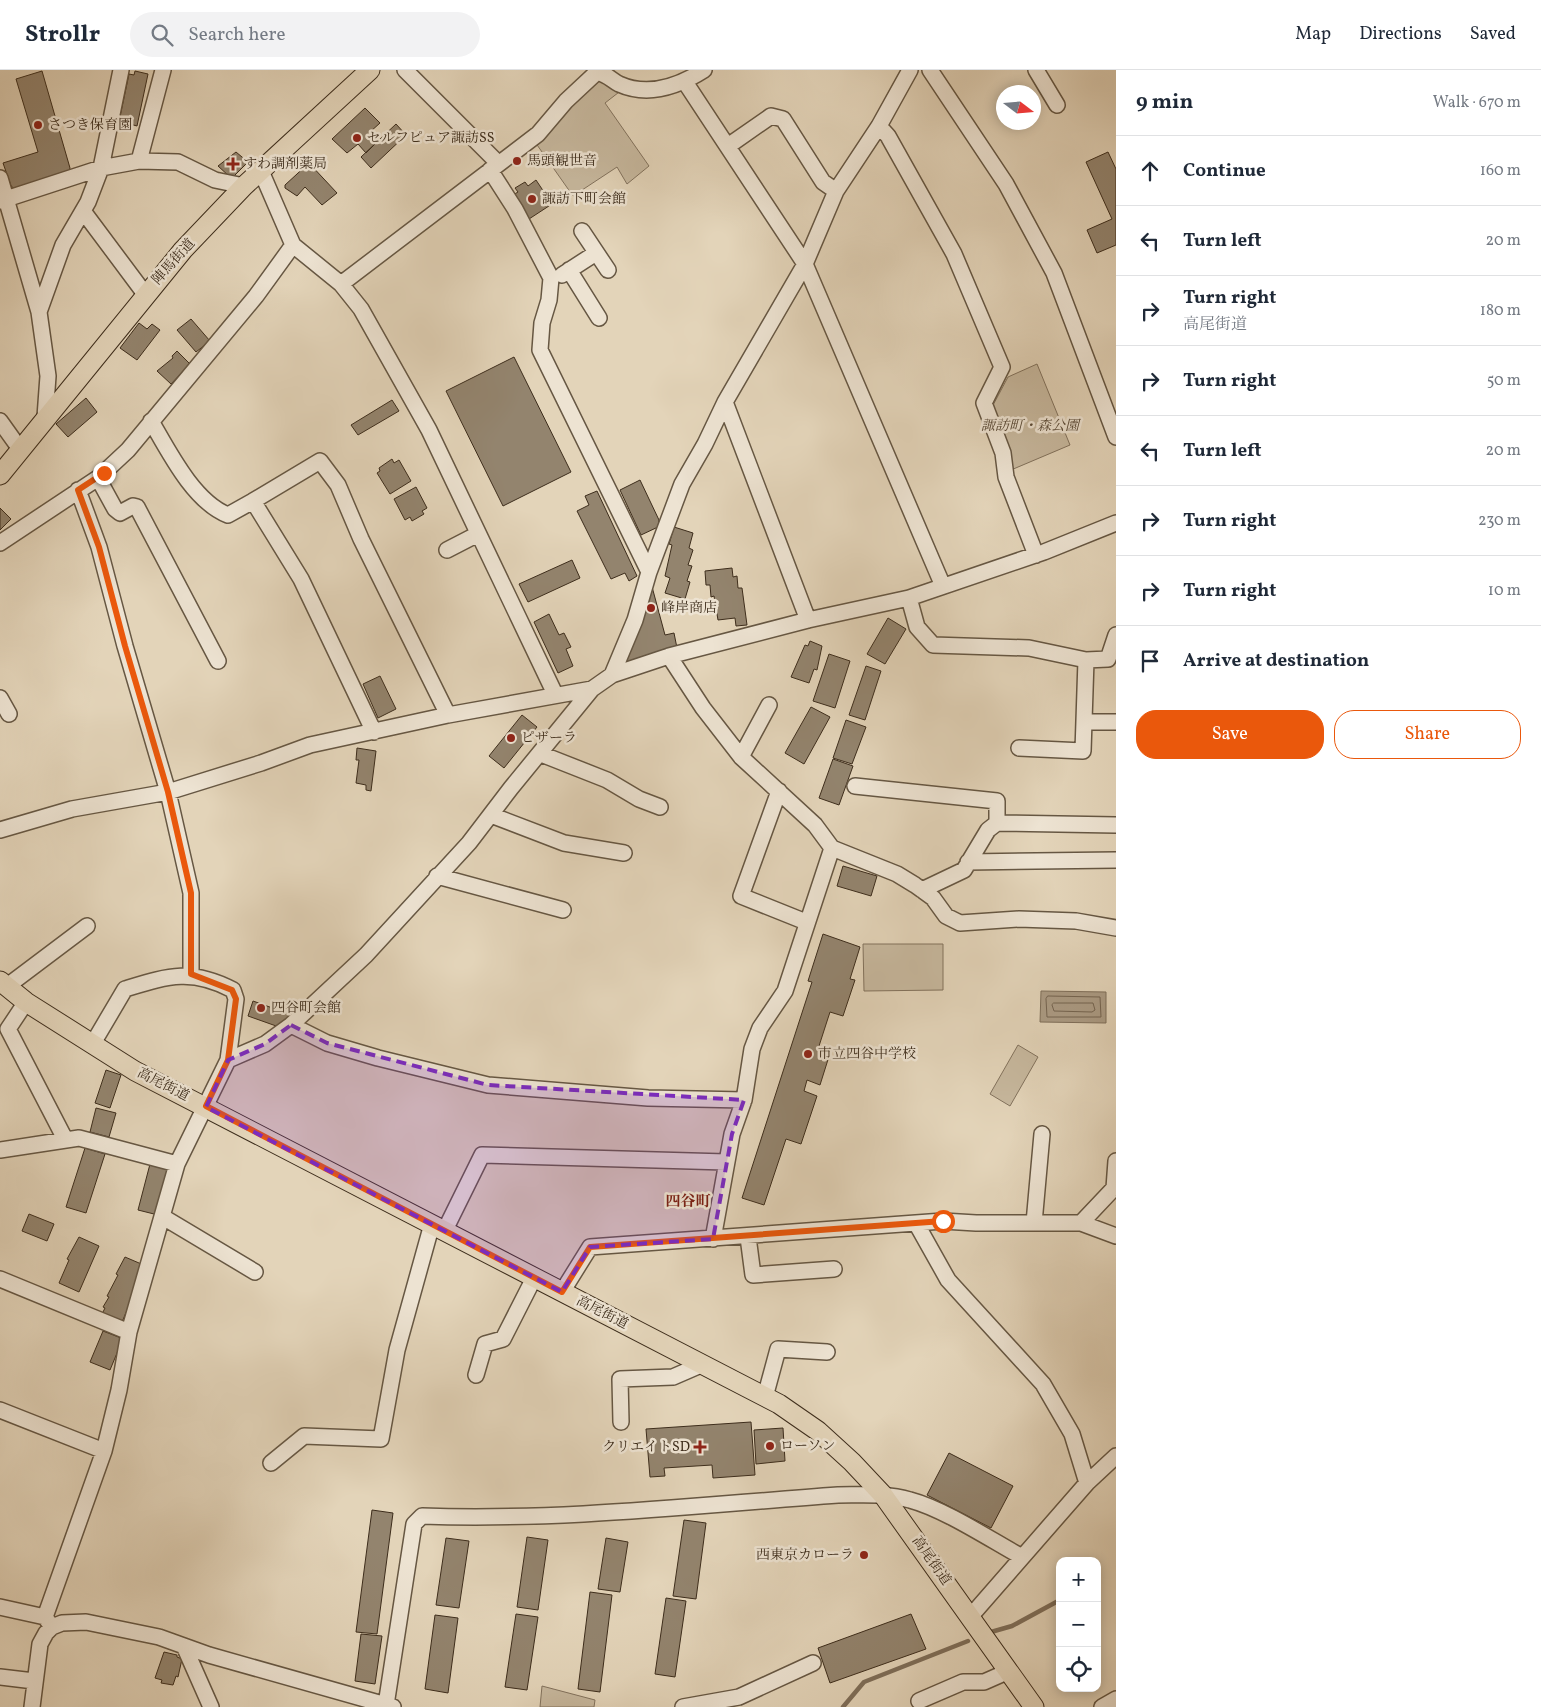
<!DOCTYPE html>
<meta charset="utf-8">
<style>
:root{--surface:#fff;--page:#f2f2f3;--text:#1f2937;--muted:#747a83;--line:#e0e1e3;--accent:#ea580c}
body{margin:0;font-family:Vollkorn,"Noto Serif JP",serif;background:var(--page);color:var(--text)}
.controls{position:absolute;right:15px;bottom:15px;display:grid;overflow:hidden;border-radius:10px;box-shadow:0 2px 12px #0003}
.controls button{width:45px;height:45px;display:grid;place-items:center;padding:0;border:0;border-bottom:1px solid var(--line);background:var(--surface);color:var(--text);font:25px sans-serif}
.compass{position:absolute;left:996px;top:15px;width:45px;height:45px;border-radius:50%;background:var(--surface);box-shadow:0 2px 12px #0003;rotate:106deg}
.stop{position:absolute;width:15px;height:15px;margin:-11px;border:4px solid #ea580c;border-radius:50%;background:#fff}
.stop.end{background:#ea580c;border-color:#fff;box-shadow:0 1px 5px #0008}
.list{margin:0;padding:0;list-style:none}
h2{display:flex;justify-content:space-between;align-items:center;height:65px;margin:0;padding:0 20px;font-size:21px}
h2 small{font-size:16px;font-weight:400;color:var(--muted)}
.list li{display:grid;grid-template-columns:32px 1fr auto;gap:15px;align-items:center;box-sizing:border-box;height:70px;padding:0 20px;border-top:1px solid var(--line)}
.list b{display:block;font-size:19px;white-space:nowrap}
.list p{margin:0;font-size:16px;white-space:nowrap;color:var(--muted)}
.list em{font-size:16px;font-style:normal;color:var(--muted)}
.actions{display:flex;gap:10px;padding:15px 20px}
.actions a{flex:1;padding:11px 0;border:1px solid var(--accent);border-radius:20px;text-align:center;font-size:18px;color:var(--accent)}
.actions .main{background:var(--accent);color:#fff}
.icon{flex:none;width:28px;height:28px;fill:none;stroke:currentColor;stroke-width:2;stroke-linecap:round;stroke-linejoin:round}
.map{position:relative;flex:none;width:1116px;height:1637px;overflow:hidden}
header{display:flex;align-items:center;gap:30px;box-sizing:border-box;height:70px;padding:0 25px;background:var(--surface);border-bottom:1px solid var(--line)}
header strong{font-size:24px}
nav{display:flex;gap:28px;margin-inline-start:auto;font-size:18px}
.search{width:350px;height:45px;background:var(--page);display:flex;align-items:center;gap:12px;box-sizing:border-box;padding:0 18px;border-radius:28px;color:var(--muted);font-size:19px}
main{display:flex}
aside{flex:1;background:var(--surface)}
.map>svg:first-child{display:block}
</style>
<header>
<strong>Strollr</strong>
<div class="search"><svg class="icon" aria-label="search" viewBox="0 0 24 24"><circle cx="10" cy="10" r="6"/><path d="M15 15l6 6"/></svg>Search here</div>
<nav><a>Map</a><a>Directions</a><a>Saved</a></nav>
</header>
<main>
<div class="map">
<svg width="1116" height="1637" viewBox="0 0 1116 1637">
<rect width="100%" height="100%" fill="#e3d4b9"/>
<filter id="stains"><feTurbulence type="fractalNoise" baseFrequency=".004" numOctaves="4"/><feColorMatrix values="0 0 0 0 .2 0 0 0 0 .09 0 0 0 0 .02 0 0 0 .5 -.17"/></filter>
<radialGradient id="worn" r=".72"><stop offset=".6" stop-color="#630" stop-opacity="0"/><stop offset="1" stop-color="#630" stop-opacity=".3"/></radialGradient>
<!-- green -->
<path fill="#c7b89e" stroke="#82725d" d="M598 7 623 19 605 33 649 96 627 114 617 97 573 126 535 72Z
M1037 294 1070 375 1011 400 991 339 1008 307Z
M863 874H943V920L864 921Z
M1018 975 1038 987 1010 1036 990 1024Z
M542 1616 595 1630 594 1637H540Z"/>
<!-- water -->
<path fill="#ab9b84" stroke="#7f6f5a" d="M1041 921 1106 922V953L1040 952Z"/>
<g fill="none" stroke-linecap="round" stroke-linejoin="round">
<!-- shore -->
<path stroke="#746450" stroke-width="1" d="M1048 926 1100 927 1101 947H1047L1046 929Z
M1054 933H1093L1095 940 1092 942 1054 941 1052 935Z"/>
<!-- stream -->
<path stroke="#7f6f5a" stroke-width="4.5" d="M991 1562 1012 1556 1060 1530
M843 1637 864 1612 968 1571"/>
</g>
<!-- building -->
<path fill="#93846e" stroke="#3d2d1c" d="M42 1 70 98 68 104 16 120 11 116 3 93 38 82 16 9Z
M135 1 148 4 137 56 119 51 129 4 134 5Z
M365 38 380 53 370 62 378 71 366 83 358 74 347 83 332 69Z
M396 54 406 65 371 98 361 87Z
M236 82 248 92 233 107H230L218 96Z
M1108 82 1116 99V175L1097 183 1087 160 1112 149 1086 92Z
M309 93 337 123 322 135 305 117 297 126 285 118V115Z
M536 110 552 134 529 149 513 125 518 122 515 118 525 112 528 116Z
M191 249 210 271 196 282 177 260Z
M139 253 147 259 152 254 160 260 137 290 120 278Z
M177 281 190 294 171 314 157 301 173 288 172 286Z
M514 287 571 402 503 436 446 321Z
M86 328 97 342 68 367 56 354Z
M392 330 399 341 358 365 351 355Z
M392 389 394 393 399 390 411 411 390 424 377 403 380 401 379 398Z
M640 410 659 450 658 457 641 465 620 420Z
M416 417 427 438 422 441 424 444 412 451 410 447 405 450 394 429Z
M597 421 637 506 629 511 625 503 611 509 577 441 589 435 585 426Z
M0 438 11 449 0 460Z
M674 457 693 463 689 478 693 480 688 495 692 496 687 511 690 512 685 529 665 523 670 508 665 506 672 475 669 474Z
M572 490 580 508 528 532 519 514Z
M732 498 733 507 737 506 738 518H742L747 555 736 556 735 548 718 550 714 526 711 527 710 515H706L705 501Z
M651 513 665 565 674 563 677 578 620 596Z
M549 544 559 565 564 563 571 577 566 579 573 596 558 603 534 552Z
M888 548 906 559 885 594 867 584Z
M810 571 822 576 817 600 814 599 809 613 791 607 805 575 808 576Z
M829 584 850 591 835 638 813 631Z
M866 596 881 601 865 650 849 645Z
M380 606 396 639 378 648 363 614Z
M811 637 830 647 804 694 785 683Z
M522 645 537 657 504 698 489 686Z
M846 650 866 657 852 694 833 688Z
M357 678 376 681 371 721 366 720V715L356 713 359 690H356Z
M833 689 853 696 839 735 819 728Z
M843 796 877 806 871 826 837 816Z
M823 864 860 877 850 909 855 910 843 946 830 942 819 976 831 980 820 1015 807 1010 804 1021 817 1026 801 1074 786 1069 764 1135 742 1128 812 912 808 911Z
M253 931 292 945 279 957 248 946Z
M106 1000 121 1005 110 1038 95 1033Z
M96 1038 116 1043 109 1067 90 1062Z
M85 1078 105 1084 86 1143 66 1137Z
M150 1094 170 1098 158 1145 138 1140Z
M29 1144 54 1154 47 1171 22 1161Z
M79 1167 99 1176 79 1222 59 1213 69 1190 67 1189Z
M125 1187 146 1196 122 1252 102 1244 105 1238 103 1237 109 1227 107 1226 118 1205 116 1204Z
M103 1261 121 1268 122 1271 110 1300 90 1292Z
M751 1352 755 1405 713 1408 712 1395 664 1398 665 1406 650 1407 646 1359Z
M783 1358 785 1391 756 1394 754 1360Z
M949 1383 1013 1416 991 1458 927 1425Z
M372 1440 393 1443 377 1564 356 1562Z
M684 1450 706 1453 696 1529 673 1526Z
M527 1467 548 1470 538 1540 517 1537Z
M446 1468 469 1471 459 1538 436 1535Z
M606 1468 628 1472 620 1522 598 1519Z
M590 1522 612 1525 600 1622 578 1619Z
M666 1528 686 1531 675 1607 655 1604Z
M516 1544 538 1547 527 1620 505 1617Z
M911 1544 926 1579 830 1613 818 1578Z
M435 1545 458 1548 448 1623 425 1619Z
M361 1564 382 1566 375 1614 355 1611Z
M164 1582 177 1585V1587L182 1589 178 1607 176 1606 173 1615 161 1613 162 1610 155 1608Z"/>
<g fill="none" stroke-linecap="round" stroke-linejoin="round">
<defs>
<path id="minor" d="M405 0 498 93
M930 0 1006 114 1054 203 1116 367
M1036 0 1057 35
M685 12 805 194 943 516
M879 56 888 66 954 184 1002 297 984 333 1003 383 1006 407 1036 485
M728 76 771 46 783 49 823 112 836 121
M139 91 163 0
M490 100 515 139 551 208 549 230 542 253 540 280 649 502
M261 101 293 175 341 214 361 239 429 360 555 624
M0 108 39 242 48 306 45 347
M0 131 101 98 139 91 178 92 215 110 244 116
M83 141 145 224
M582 161 608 200
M569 200 599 248
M562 205 596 183
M341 214 538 64 566 31 596 3C605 2 611 10 619 14 648 27 679 16 704 0
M39 242 63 175 88 132 101 98 121 0
M725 332 808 550
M0 351 20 379
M151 351C169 382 194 432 228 445L253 431
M98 408 115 439 120 443 133 436 137 437 218 591
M78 420 99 477 125 576 168 722 191 823V905
M0 473 98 408 128 380 256 226 293 175
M447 480 478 464
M909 528 917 557 933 575 1029 578 1086 590 1108 589 1116 565
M669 586 703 638 741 687 815 755 832 778 897 804 915 815 933 828 946 846 960 853 1019 849 1076 851 1116 858
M612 605 635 550 649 502 682 414 705 374 725 332 805 194 836 121 879 56 910 0
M0 628 9 644
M1084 652H1116
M374 662 301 509 253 431 320 391 338 415 361 469 448 645
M1019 678 1083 681 1086 590
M541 684 607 710 639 729 660 737
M741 687 769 635
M855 716 997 731V753
M779 721 741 826 806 852
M491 745 564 773 624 783
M0 760 72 739 168 722 261 693 310 675 448 645 592 619 612 605 669 586 808 550 909 528 1044 482 1116 453
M968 792 1116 790
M437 806 563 840
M922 820 964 800 988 760 997 753 1116 755
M6 917 87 856
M26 932 8 959 65 1069
M291 955 327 973 378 988 488 1015 648 1028 744 1030
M228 990 265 974 291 955 366 885 469 773 511 718 592 619
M0 1080 79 1068 177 1094
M1114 1118 1116 1091
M163 1147 255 1202
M916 1153 948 1210 1043 1314 1072 1364 1087 1413
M1034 1153 1042 1064
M1081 1153 1116 1116
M445 1160 482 1085 726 1092
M748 1167 753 1205 834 1199
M713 1169 732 1064 744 1030 752 979 760 958 785 921 832 778
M0 1209 129 1262
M562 1222 590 1177 943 1151 976 1153H1081L1116 1166
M476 1305 485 1274 503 1269 534 1208
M765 1327 778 1279 827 1282
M0 1340 104 1381
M621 1352 620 1309 673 1307 703 1294
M271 1393 304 1366 381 1369 397 1280 432 1154
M0 1537 45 1547
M970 1547 1087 1413 1116 1386
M52 1557 45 1547 104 1381 119 1320 129 1262 177 1094 228 990 236 929 233 920C191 898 168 906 125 919L92 975
M184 1576 211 1637
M0 1607 34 1611
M919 1631 963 1612H984L1009 1601
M386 1635 414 1454 422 1446C561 1451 699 1435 838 1425 862 1425 887 1423 910 1430 944 1439 991 1470 1022 1487
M32 1637 40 1574 46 1563 52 1557 62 1553 86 1552 159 1567 209 1585 393 1637
M683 1637 739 1627 813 1593
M1102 1637 1116 1629"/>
<path id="major" d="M0 405 183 180 244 116 370 0
M0 911 26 932 135 1001 779 1334 818 1361 852 1392 883 1425 1034 1637"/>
</defs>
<!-- minor casing -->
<use href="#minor" stroke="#665743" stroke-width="18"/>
<!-- major casing -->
<use href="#major" stroke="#3d2d1c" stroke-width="21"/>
<!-- minor -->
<use href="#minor" stroke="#ede3d2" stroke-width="15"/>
<!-- major -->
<use href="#major" stroke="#e3d4b9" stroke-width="19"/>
</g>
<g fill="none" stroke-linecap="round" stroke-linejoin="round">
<!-- route -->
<path stroke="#ea580c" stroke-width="6" d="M104 403 78 420 99 477 125 576 168 722 191 823V904L232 920 236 929 228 990 206 1036 562 1222 590 1177 943 1151"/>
</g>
<!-- marked area -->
<path fill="#7b2cbf" fill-opacity="0.2" stroke="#7b2cbf" stroke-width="4" stroke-dasharray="10 6" stroke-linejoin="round" d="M291 955 327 973 488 1015 744 1030 732 1064 713 1169 590 1177 562 1222 206 1037 228 990 265 974Z"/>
<!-- markers -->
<g fill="#8f2418" stroke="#ede3d2" stroke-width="2">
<circle cx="38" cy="55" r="5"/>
<circle cx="357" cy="68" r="5"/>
<circle cx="517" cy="91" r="5"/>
<path d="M230.5 86.5h5v5h5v5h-5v5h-5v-5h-5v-5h5z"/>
<circle cx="532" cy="129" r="5"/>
<circle cx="651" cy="538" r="5"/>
<circle cx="511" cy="668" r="5"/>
<circle cx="261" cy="938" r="5"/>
<circle cx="808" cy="984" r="5"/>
<circle cx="770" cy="1376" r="5"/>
<path d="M697.5 1369.5h5v5h5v5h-5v5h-5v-5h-5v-5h5z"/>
<circle cx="864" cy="1485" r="5"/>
</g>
<g text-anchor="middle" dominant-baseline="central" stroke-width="5" stroke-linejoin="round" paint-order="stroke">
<!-- poi labels -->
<g font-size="14" fill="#3d2d1c" stroke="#ede3d2" text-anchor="start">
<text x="48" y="55">さつき保育園</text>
<text x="367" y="68">セルフピュア諏訪SS</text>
<text x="527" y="91">馬頭観世音</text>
<text x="243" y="94">すわ調剤薬局</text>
<text x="542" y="129">諏訪下町会館</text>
<text x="661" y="538">峰岸商店</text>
<text x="521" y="668">ピザーラ</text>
<text x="271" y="938">四谷町会館</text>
<text x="818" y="984">市立四谷中学校</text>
<text x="780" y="1376">ローソン</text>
<text x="690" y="1377" text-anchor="end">クリエイトSD</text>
<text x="854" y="1485" text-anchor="end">西東京カローラ</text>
</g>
<!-- street labels -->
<g font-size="14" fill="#3d2d1c" stroke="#ede3d2">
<text transform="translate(174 192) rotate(-48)">陣馬街道</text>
<text transform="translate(163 1015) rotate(27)">高尾街道</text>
<text transform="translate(602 1243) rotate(27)">高尾街道</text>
<text transform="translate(931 1491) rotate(55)">高尾街道</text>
</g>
<!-- park labels -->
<g font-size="14" font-style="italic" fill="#594936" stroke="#ede3d2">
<text x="1030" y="356">諏訪町・森公園</text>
</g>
<!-- neighbourhood labels -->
<g font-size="15" font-weight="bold" fill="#7a1f14" stroke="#ede3d2">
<text x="688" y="1132">四谷町</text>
</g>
</g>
<rect width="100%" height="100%" filter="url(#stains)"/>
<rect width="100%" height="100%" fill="url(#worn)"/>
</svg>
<div class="controls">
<button>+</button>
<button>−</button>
<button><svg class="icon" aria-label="locate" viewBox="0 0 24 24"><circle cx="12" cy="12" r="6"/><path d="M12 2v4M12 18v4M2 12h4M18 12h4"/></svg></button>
</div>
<svg class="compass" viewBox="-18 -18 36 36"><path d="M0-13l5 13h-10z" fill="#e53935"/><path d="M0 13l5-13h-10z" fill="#747a83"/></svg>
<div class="stop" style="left:943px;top:1151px"></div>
<div class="stop end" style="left:104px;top:403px"></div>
</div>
<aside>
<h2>9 min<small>Walk · 670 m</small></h2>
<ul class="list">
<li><svg class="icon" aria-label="ahead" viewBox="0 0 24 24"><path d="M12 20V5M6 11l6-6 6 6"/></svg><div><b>Continue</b></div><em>160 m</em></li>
<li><svg class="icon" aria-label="left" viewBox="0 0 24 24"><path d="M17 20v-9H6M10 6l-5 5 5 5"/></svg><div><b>Turn left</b></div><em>20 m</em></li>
<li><svg class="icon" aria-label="right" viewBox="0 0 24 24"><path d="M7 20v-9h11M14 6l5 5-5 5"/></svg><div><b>Turn right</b><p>高尾街道</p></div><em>180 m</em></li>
<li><svg class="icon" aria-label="right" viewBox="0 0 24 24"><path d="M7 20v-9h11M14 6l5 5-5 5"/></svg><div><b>Turn right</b></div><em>50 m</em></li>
<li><svg class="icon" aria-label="left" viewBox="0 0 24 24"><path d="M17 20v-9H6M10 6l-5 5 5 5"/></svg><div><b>Turn left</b></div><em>20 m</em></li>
<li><svg class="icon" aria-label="right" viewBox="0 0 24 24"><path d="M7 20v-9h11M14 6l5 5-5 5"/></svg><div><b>Turn right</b></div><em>230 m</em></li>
<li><svg class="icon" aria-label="right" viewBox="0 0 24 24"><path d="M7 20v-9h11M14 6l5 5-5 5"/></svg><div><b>Turn right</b></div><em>10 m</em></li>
<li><svg class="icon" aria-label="arrive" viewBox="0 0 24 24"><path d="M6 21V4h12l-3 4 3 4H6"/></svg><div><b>Arrive at destination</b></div></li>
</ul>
<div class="actions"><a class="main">Save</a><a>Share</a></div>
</aside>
</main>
